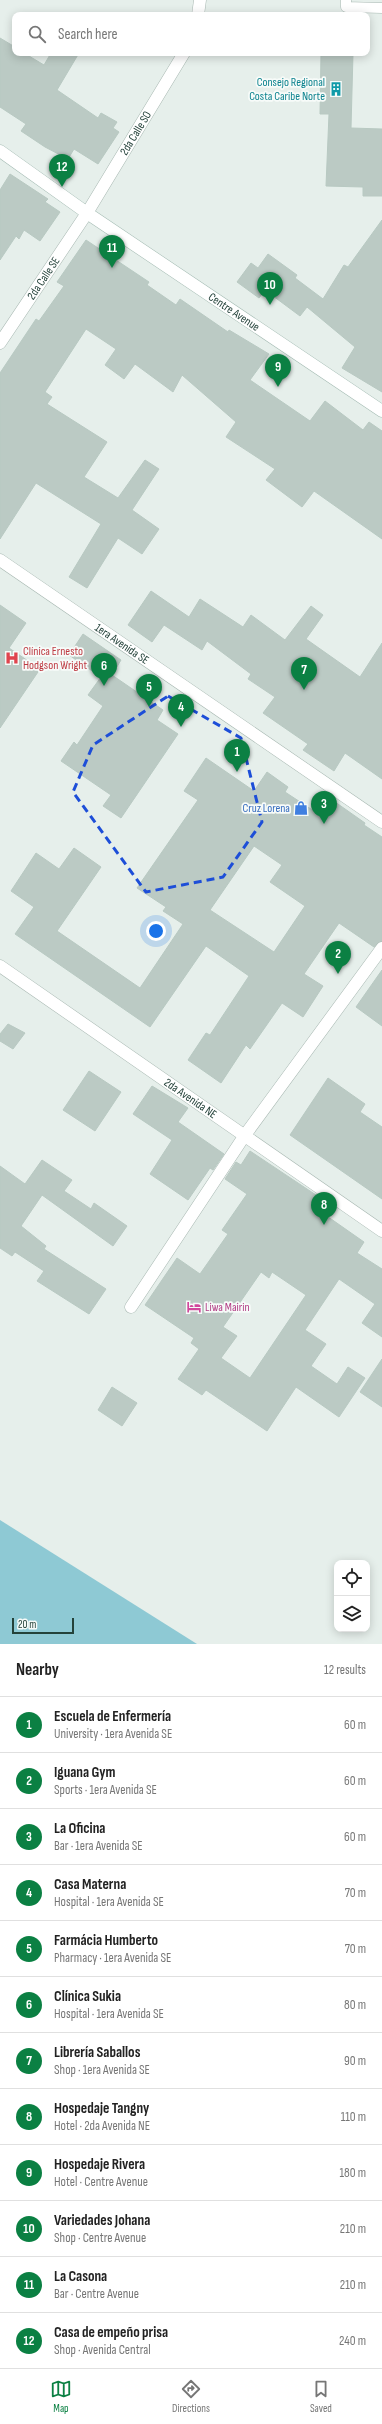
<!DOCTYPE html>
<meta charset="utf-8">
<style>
:root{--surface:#fff;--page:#f6f6f6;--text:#222;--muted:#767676;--line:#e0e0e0;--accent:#0b8043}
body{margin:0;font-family:"Sofia Sans Condensed",sans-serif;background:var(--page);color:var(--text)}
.controls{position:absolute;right:12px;bottom:12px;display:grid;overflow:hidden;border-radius:8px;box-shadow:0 2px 10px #0003}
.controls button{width:36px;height:36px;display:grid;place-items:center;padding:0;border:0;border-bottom:1px solid var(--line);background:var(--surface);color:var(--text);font:20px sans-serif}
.scale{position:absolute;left:12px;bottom:10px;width:62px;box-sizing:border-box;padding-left:4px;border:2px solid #24423a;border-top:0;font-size:11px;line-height:14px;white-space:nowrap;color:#24423a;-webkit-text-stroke:3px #f7fbf9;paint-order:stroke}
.you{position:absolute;left:156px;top:931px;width:14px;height:14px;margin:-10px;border:3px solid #fff;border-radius:50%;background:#1a73e8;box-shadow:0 0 0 6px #1a73e833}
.badge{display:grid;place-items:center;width:26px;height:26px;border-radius:50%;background:var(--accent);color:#fff;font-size:13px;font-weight:700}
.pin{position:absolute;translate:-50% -33px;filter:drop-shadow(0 1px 2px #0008)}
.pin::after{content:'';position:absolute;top:21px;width:14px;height:12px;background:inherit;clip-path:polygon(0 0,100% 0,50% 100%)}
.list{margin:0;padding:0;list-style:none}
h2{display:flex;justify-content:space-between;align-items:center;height:52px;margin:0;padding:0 16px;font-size:17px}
h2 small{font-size:13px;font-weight:400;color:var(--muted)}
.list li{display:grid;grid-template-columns:26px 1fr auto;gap:12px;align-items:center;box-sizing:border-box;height:56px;padding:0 16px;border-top:1px solid var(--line)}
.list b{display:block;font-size:15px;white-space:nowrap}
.list p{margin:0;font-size:13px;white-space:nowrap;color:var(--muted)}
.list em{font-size:13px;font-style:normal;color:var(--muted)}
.icon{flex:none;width:22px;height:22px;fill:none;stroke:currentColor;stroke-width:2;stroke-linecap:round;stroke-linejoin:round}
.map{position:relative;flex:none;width:382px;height:1644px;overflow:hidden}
.search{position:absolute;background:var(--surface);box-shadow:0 2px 10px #0003;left:12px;right:12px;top:12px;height:44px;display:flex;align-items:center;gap:10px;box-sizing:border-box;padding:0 14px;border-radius:8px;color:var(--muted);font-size:15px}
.sheet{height:724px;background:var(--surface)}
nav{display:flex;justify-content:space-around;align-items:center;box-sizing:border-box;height:56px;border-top:1px solid var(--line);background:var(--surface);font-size:11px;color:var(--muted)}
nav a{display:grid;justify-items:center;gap:2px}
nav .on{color:var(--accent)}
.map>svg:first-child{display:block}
</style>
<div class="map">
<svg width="382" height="1644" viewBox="0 0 382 1644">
<rect width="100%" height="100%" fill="#e6efeb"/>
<!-- water -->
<path fill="#8ec9d4" d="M0 1520 197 1644H0Z"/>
<!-- building -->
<path fill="#bbcac4" stroke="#b8c9c2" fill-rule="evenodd" d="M0 38 15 47V53H24L44 65 51 53H79L57 90 98 118 101 113 117 122 113 128 119 132 98 164 74 149 68 159 45 147 21 131 26 124 0 107Z
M321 53H353L351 128 382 129V196H363V187L326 186 329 114H320Z
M10 174 48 199 45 202 60 212 40 241 24 230 19 239 16 236 0 260V190Z
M382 220V392L342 368 355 347 307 307 300 316 265 290 259 298 237 282 251 263 258 268 268 254 297 275 295 278 323 299 344 265 348 267Z
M86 240 149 282 147 285 176 305 180 299 228 332 229 330 269 354 250 380 310 421 325 401 363 430 369 422 382 431V539L314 491 302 507 266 480 275 469 226 437 236 422 182 375 173 392 135 364 124 379 105 365 116 349 86 329 45 392 52 397 47 404 107 442 84 477 118 498 145 460 159 469 132 510 159 529 142 554 118 538 87 588 69 577 101 524 36 483 0 539V373L36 319 39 321 64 286 57 282Z
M151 591 189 617 200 599 243 627 251 615 285 640 311 606 323 615 306 639 360 677 382 643V779L345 753 334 771 303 750 308 744 263 713 275 697 248 679 251 674 207 641 202 650 164 625 152 642 128 625Z
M0 605 26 623 9 648 40 669 0 728Z
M83 634 121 660 112 675 163 710 157 720 178 734 121 818 103 806 111 795 61 761 74 742 77 745 103 706 88 695 101 677 69 655Z
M206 758 254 791 267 772 288 787 285 792 317 813 328 797 365 823 364 825 382 837V941L374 947 339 923 304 974 323 986 303 1017 282 1003 250 1049 246 1045 221 1083 188 1060 206 1033 210 1035 249 976 206 946 150 1027 15 934 34 907 11 891 36 853 59 869 74 848 101 867 57 931 140 988 183 924 163 911 166 907 137 888 198 800 184 791ZM254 846 282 865 270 882 305 906 274 952 210 910Z
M382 970V1026L356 1007Z
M8 1024 25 1033 13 1049 0 1041V1034Z
M89 1071 121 1092 95 1131 63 1110Z
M328 1078 365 1104 360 1112 382 1127V1199L290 1135Z
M152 1086 188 1108 178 1122 224 1154 213 1170 210 1168 188 1200 150 1174 172 1140 133 1114Z
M250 1151 331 1205 324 1214 364 1242 357 1253 382 1269V1337L362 1323 375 1304 339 1279 305 1330 326 1344 311 1366 337 1384 348 1367 365 1378 339 1417 296 1387 267 1431 206 1390 202 1395 178 1379 199 1349 191 1343 194 1338 145 1305 177 1258 200 1274 228 1234 222 1230 247 1194 225 1179 236 1162 241 1165ZM261 1272 269 1278 272 1272 306 1295 250 1378 221 1358 237 1336 223 1327Z
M42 1160 72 1180 64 1191 91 1209 94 1203 127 1226 113 1246 42 1195 21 1226 46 1246 44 1249 106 1289 89 1314 37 1281 44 1271 15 1252 12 1256 0 1248V1166L25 1184Z
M382 1359V1407L360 1392Z
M112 1387 137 1403 122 1426 98 1410Z"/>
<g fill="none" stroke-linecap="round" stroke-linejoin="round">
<defs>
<path id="lane" d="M346 0V7L382 8"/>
<g id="street">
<path d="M198 15 200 0"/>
<path id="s1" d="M0 343 87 213 184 53"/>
<path id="s2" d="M0 560 382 822"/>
<path id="s3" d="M0 966 382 1231"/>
<path d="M131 1307 245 1135 382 948"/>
</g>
<g id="secondary">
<path id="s4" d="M0 151 87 213 382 411"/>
</g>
</defs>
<!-- lane casing -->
<use href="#lane" stroke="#a8b8b2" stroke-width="11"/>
<!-- street casing -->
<use href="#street" stroke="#a8b8b2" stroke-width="13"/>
<!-- secondary casing -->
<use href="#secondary" stroke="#a4bbb3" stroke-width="13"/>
<!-- lane -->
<use href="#lane" stroke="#fff" stroke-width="10"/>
<!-- street -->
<use href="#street" stroke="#fff" stroke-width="12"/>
<!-- secondary -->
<use href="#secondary" stroke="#fff" stroke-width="12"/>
</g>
<!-- marked area -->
<path fill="none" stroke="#1d4ed8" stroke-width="3" stroke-dasharray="8 5" stroke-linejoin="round" d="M168 696 241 738 262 822 223 877 146 892 73 792 93 745Z"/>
<!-- icons -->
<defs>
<symbol id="building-bare" viewBox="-9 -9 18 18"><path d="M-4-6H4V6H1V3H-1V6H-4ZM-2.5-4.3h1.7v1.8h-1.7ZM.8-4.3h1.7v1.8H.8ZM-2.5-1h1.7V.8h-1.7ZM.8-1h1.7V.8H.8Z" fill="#0f9aa8" stroke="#f7fbf9" stroke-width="2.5" paint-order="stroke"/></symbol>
<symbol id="hospital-bare" viewBox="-9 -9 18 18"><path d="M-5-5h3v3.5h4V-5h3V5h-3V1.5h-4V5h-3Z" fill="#e0444e" stroke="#f7fbf9" stroke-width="2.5" paint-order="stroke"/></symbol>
<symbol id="shop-bare" viewBox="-9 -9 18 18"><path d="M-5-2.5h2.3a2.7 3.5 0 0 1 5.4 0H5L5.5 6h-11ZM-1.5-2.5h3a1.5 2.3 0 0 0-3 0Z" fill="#3f7fe0" stroke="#f7fbf9" stroke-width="2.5" paint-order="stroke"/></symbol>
<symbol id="hotel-bare" viewBox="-9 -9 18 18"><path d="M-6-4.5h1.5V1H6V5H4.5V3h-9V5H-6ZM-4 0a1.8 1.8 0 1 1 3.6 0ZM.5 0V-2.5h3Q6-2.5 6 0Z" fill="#d1479c" stroke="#f7fbf9" stroke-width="2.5" paint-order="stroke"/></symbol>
</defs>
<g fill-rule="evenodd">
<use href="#building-bare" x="326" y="79" width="20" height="20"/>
<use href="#hospital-bare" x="2" y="648" width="20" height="20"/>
<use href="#shop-bare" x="291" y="798" width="20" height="20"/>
<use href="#hotel-bare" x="184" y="1297" width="20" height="20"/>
</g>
<g text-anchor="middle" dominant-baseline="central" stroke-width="3.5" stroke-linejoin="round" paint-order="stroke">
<!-- culture labels -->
<g font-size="12" fill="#0d838f" stroke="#f7fbf9" text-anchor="end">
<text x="325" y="82">Consejo Regional<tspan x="325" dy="14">Costa Caribe Norte</tspan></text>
</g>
<!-- street labels -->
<g font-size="12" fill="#24423a" stroke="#f7fbf9">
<text stroke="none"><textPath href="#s1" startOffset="250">2da Calle SO</textPath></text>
<text stroke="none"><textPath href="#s1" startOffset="78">2da Calle SE</textPath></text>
<text stroke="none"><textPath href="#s4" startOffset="284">Centre Avenue</textPath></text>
<text stroke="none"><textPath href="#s2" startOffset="148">1era Avenida SE</textPath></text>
<text stroke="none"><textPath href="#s3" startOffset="232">2da Avenida NE</textPath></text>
</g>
<!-- health labels -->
<g font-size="12" fill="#be3a42" stroke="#f7fbf9" text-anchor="start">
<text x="23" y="651">Clínica Ernesto<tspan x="23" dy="14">Hodgson Wright</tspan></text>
</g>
<!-- shop labels -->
<g font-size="12" fill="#366cbe" stroke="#f7fbf9" text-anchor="end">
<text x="290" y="808">Cruz Lorena</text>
</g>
<!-- hotel labels -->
<g font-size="12" fill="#b23c85" stroke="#f7fbf9" text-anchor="start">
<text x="205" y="1307">Liwa Mairin</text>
</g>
</g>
</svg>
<div class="controls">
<button><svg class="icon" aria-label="locate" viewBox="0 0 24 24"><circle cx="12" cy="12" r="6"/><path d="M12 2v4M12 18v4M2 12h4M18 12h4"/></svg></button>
<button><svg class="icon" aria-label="layers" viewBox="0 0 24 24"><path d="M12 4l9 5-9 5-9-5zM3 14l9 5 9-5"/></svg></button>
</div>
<div class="scale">20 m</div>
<div class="you"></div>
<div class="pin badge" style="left:237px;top:772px">1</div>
<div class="pin badge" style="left:338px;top:974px">2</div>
<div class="pin badge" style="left:324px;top:824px">3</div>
<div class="pin badge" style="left:181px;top:727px">4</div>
<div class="pin badge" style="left:149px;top:707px">5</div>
<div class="pin badge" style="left:104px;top:686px">6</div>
<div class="pin badge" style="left:304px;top:690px">7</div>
<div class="pin badge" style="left:324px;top:1225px">8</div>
<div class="pin badge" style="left:278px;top:387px">9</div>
<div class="pin badge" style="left:270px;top:305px">10</div>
<div class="pin badge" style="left:112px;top:268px">11</div>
<div class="pin badge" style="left:62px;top:187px">12</div>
<div class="search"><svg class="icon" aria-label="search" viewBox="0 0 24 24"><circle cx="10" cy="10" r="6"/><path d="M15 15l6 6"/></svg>Search here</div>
</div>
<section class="sheet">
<h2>Nearby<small>12 results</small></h2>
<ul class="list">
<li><span class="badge">1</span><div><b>Escuela de Enfermería</b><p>University · 1era Avenida SE</p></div><em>60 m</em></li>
<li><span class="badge">2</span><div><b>Iguana Gym</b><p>Sports · 1era Avenida SE</p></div><em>60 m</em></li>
<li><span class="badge">3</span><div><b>La Oficina</b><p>Bar · 1era Avenida SE</p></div><em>60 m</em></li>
<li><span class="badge">4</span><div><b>Casa Materna</b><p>Hospital · 1era Avenida SE</p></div><em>70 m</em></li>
<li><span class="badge">5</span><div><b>Farmácia Humberto</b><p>Pharmacy · 1era Avenida SE</p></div><em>70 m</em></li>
<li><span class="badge">6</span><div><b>Clínica Sukia</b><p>Hospital · 1era Avenida SE</p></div><em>80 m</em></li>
<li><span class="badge">7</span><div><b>Librería Saballos</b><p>Shop · 1era Avenida SE</p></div><em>90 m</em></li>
<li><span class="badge">8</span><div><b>Hospedaje Tangny</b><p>Hotel · 2da Avenida NE</p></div><em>110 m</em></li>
<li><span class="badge">9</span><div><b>Hospedaje Rivera</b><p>Hotel · Centre Avenue</p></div><em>180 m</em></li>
<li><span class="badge">10</span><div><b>Variedades Johana</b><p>Shop · Centre Avenue</p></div><em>210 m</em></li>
<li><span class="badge">11</span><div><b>La Casona</b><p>Bar · Centre Avenue</p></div><em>210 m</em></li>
<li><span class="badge">12</span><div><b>Casa de empeño prisa</b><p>Shop · Avenida Central</p></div><em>240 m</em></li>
</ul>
</section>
<nav>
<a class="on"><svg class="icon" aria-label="map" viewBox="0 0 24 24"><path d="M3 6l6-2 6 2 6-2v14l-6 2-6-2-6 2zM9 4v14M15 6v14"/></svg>Map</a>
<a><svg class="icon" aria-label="directions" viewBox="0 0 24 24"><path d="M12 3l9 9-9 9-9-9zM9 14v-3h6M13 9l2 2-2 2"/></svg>Directions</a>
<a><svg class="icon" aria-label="saved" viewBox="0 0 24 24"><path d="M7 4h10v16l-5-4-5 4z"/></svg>Saved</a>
</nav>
